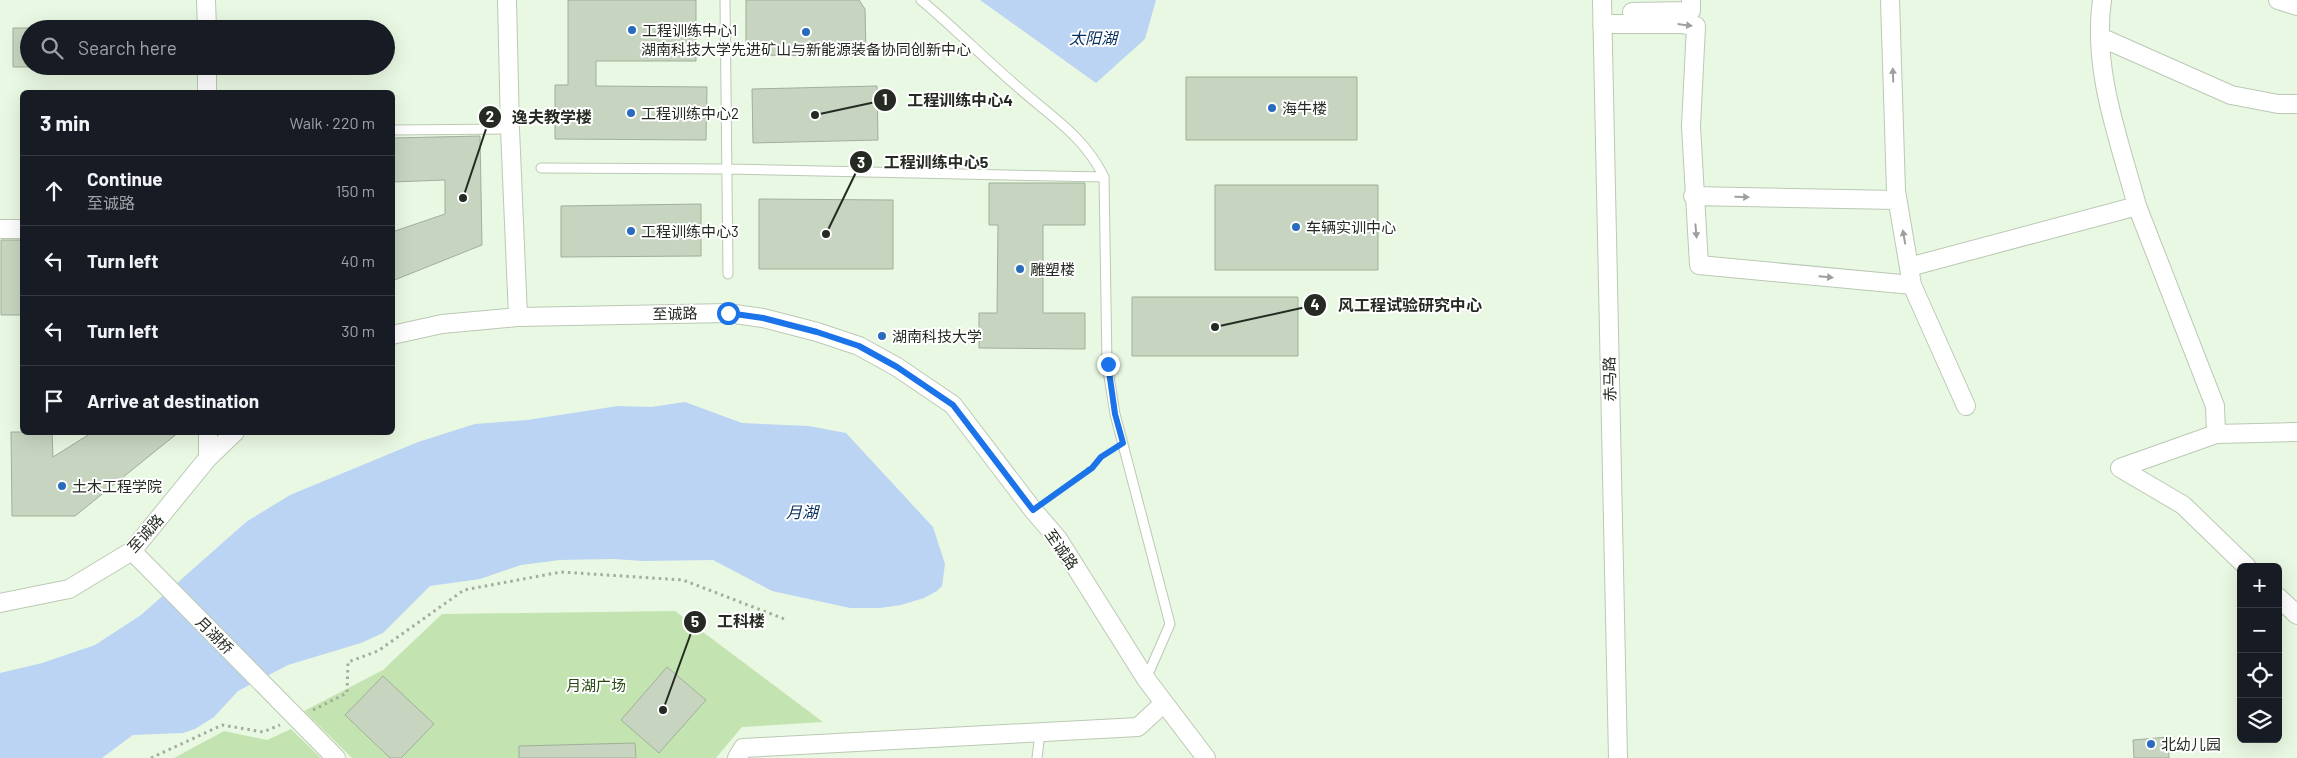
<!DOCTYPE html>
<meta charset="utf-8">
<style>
:root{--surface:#171b24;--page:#20242c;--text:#f1f3f6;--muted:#9ea1a6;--line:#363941}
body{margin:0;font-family:Barlow,"Noto Sans SC",sans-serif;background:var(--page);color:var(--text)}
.controls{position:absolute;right:15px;bottom:15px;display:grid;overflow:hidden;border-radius:8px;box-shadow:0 5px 20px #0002}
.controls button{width:45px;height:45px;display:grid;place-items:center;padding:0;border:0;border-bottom:1px solid var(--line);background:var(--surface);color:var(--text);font:25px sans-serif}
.stop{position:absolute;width:15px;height:15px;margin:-11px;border:4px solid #1a73e8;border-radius:50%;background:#fff}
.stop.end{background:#1a73e8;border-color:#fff;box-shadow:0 1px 5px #0008}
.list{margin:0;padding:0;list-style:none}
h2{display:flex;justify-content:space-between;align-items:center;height:65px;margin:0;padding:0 20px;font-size:21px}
h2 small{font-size:16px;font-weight:400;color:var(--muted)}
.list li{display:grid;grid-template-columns:32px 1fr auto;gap:15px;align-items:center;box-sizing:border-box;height:70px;padding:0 20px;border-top:1px solid var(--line)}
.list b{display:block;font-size:19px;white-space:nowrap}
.list p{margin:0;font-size:16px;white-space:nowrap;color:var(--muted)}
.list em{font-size:16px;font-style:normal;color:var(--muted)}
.icon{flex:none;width:28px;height:28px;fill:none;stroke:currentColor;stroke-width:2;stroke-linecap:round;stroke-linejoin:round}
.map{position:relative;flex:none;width:2297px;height:758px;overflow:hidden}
.search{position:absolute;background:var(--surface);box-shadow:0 5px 20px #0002;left:20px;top:20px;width:375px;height:55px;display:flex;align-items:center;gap:12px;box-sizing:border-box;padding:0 18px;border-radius:28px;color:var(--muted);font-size:19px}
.panel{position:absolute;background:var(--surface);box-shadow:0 5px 20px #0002;left:20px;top:90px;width:375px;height:345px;border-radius:8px}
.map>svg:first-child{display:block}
</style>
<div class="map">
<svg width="2297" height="758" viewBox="0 0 2297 758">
<rect width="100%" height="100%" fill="#e9f8e2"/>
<!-- green -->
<path fill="#c3e4b1" d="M675 611 823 722 742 727 716 758H352L304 711 383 670 442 614Z
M291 729 321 758H174L224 731 267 740Z"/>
<!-- water -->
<path fill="#bcd4f4" d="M980 0H1156L1145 39 1096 83Z
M685 402 742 423 809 426 846 433 933 527 945 564 942 586 937 591 924 598 901 605 880 608H850L772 591 713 560 643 561 613 559 560 560 521 565 480 579 430 586 383 633 361 643 288 665 238 691 214 717 195 729 183 733 133 735 102 758H0V673L42 663 95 645 141 615 246 522 290 495 418 442 475 424 527 420 618 406 651 407Z"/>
<!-- building -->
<path fill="#c7d5c0" stroke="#a0af99" d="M568 0H696V61H596V86L707 87 706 140 555 139V85H568Z
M746 0H859L865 9 866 56 746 55Z
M13 28H29V67H13Z
M1186 77H1357V140H1186Z
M877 86 878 140 753 143 752 89Z
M480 136 482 245 392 281V232L445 214V180L392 182V138Z
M989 183H1085V225H1043V313H1085V349L979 348V313H997L998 225H989Z
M1215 185H1378V270H1215Z
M759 199 893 200V269H759Z
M701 204V256L561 257V206Z
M1 240H22V315H1Z
M1132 297H1298V356H1132Z
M11 432H52L53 457 93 432H179L75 516H12Z
M667 667 706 700 659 753 621 720Z
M383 676 434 724 401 758H390L345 715Z
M2168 737 2169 758H2134L2133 740Z
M635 743 636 758H519V746Z"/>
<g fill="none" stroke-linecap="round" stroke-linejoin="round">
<defs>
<path id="lane" d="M725 0 728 274
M921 0C952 26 981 55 1012 82 1047 114 1083 134 1104 177L1107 364 1115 414 1170 624 1146 679
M392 130 510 129
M541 168 728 169 1104 177
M1037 758 1040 733"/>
<path id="street" d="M206 0 207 29
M507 0 510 129 518 317
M1602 0 1618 758
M1890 0 1896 191 1912 285 1966 406
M2102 0C2092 70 2119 139 2137 206
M2278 0 2297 6
M1632 12 1691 11V0
M1602 24H1681L1696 26 1691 126 1699 265 1912 285
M2100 37 2231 95 2278 104H2297
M207 66V92
M1693 196 1897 200
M0 229H22
M1909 267 2137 206 2215 406 2216 434 2297 432
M392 335 442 324 518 317 728 313 763 318 817 332 859 346 897 367 953 405 1033 510 1058 539 1146 679 1206 758
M2216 434 2120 468 2183 505 2247 567
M208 458V432
M132 551 336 758
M2278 597 2297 615
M0 603 69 589 132 551 208 458 235 432
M737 758 743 748 1138 727 1163 704"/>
</defs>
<!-- lane casing -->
<use href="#lane" stroke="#bbc9b4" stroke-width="11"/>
<!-- street casing -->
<use href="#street" stroke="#bbc9b4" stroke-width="20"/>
<!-- path -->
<path stroke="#a2ad9c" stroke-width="3" stroke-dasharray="2.5 4" stroke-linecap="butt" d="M1046 501 1112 450
M313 710 347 693 348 662 378 651 464 590 561 572 683 580 787 620
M151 758 222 725 263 732 280 725"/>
<!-- lane -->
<use href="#lane" stroke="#fff" stroke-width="9"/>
<!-- street -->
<use href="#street" stroke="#fff" stroke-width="18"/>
</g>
<!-- one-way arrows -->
<defs><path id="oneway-solid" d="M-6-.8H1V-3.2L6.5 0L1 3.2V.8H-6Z" transform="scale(1.25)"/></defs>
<g fill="#9da09c">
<use href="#oneway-solid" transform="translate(1685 25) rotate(7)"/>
<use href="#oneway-solid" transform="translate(1893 75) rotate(-92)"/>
<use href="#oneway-solid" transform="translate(1742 197) rotate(1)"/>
<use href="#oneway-solid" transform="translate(1696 231) rotate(85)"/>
<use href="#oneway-solid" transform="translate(1904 237) rotate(-100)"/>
<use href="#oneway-solid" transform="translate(1826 277) rotate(5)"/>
</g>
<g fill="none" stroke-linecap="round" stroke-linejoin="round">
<!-- route -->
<path stroke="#1a73e8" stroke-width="6" d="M728 313 763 318 817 332 859 346 897 367 953 405 1033 510 1092 468 1101 457 1123 443 1115 414 1108 364"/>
</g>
<!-- markers -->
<g fill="#296bbd" stroke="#fff" stroke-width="2">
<circle cx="632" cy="30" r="5"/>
<circle cx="806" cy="32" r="5"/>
<circle cx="1272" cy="108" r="5"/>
<circle cx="631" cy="113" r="5"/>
<circle cx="1296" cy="227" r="5"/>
<circle cx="631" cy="231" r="5"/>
<circle cx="1020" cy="269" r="5"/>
<circle cx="882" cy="336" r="5"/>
<circle cx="62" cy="486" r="5"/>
<circle cx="2151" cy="744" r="5"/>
</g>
<g text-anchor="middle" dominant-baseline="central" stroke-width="4" stroke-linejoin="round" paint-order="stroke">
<!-- poi labels -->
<g font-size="15" fill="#252b22" stroke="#fff" text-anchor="start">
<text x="642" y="30">工程训练中心1</text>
<text x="806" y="49" text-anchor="middle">湖南科技大学先进矿山与新能源装备协同创新中心</text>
<text x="1282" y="108">海牛楼</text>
<text x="641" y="113">工程训练中心2</text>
<text x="1306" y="227">车辆实训中心</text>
<text x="641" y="231">工程训练中心3</text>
<text x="1030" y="269">雕塑楼</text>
<text x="892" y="336">湖南科技大学</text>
<text x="72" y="486">土木工程学院</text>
<text x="2161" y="744">北幼儿园</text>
</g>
<!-- street labels -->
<g font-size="15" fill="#252b22" stroke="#fff">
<text transform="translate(675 313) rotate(-1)">至诚路</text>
<text transform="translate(1609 379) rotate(-91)">赤马路</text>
<text transform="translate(145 533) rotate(-48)">至诚路</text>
<text transform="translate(1062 549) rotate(55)">至诚路</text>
<text transform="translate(215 635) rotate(45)">月湖桥</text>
</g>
<!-- park labels -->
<g font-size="15" fill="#284a10" stroke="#fff">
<text x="596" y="685">月湖广场</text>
</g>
<!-- water labels -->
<g font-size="16" font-style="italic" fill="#062f5e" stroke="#fff">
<text x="1093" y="37">太阳湖</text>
<text x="802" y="511">月湖</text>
</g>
</g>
<!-- callouts -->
<path fill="none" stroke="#252b22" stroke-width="2" d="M815 115L885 100M463 198L490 117M826 234L861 162M1215 327L1315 305M663 710L695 622"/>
<g fill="#252b22" stroke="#fff" stroke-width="2">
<circle cx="815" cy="115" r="5"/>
<circle cx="463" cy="198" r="5"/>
<circle cx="826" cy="234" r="5"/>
<circle cx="1215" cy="327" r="5"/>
<circle cx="663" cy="710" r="5"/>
<circle cx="885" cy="100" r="12"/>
<circle cx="490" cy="117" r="12"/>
<circle cx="861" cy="162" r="12"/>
<circle cx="1315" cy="305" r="12"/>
<circle cx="695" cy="622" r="12"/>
</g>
<g font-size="15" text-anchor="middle" font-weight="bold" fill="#fff">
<text x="885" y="105">1</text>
<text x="490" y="122">2</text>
<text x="861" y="168">3</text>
<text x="1315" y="310">4</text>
<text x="695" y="627">5</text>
</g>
<g font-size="16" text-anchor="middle" font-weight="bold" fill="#252b22" stroke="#fff" stroke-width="4" stroke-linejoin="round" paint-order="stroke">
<text x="960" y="106">工程训练中心4</text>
<text x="552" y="123">逸夫教学楼</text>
<text x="936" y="168">工程训练中心5</text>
<text x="1410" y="311">风工程试验研究中心</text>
<text x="741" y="627">工科楼</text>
</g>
</svg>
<div class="controls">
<button>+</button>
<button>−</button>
<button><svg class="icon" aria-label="locate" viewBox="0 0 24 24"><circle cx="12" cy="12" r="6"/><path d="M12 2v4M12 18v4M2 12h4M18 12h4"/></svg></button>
<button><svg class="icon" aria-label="layers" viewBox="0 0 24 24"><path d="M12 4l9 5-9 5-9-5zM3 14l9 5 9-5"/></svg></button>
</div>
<div class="stop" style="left:728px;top:313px"></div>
<div class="stop end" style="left:1108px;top:364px"></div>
<div class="search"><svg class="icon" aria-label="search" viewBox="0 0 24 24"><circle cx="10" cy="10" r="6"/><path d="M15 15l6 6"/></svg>Search here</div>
<section class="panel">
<h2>3 min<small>Walk · 220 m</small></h2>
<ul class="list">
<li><svg class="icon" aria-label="ahead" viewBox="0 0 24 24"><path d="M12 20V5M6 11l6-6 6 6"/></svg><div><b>Continue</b><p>至诚路</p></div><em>150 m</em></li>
<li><svg class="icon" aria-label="left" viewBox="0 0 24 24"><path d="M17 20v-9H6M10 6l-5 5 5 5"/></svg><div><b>Turn left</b></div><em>40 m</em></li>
<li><svg class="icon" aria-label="left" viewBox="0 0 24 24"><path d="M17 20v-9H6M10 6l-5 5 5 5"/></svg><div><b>Turn left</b></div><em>30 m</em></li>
<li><svg class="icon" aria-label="arrive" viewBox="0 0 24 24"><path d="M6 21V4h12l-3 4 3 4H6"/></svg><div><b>Arrive at destination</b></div></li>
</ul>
</section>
</div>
